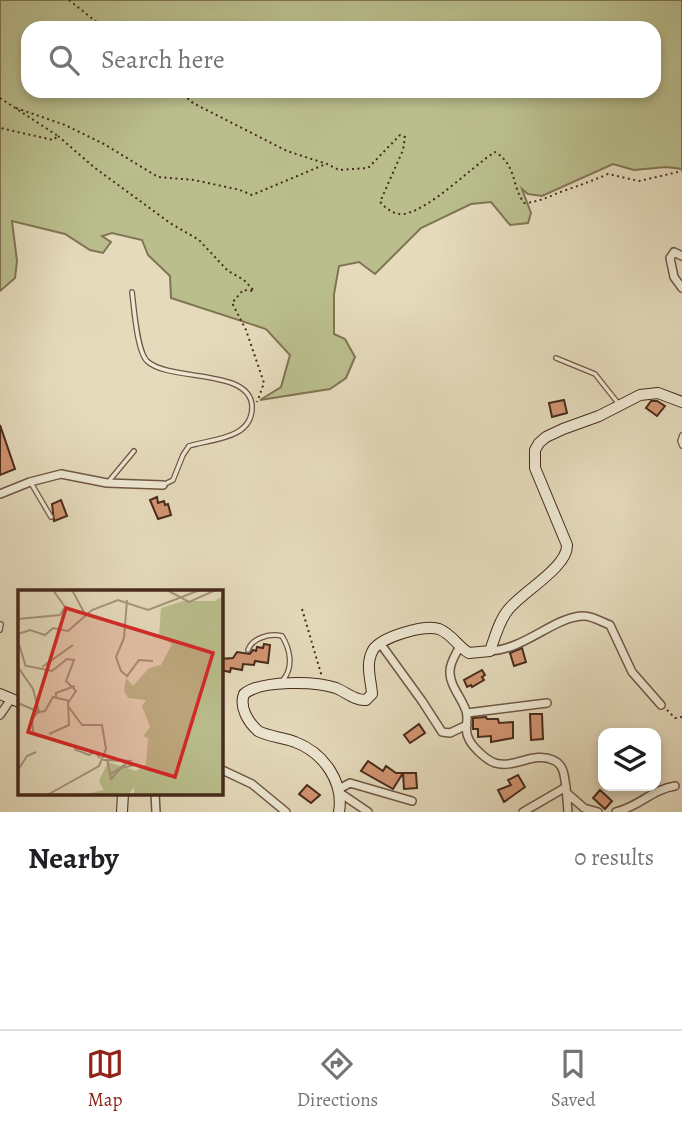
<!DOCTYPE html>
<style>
:root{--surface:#fff;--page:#f6f6f6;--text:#202124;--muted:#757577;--line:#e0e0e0;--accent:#8f2418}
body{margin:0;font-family:Alegreya,serif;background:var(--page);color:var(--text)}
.controls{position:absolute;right:21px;bottom:21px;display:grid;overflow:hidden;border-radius:14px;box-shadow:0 4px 10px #0003}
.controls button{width:63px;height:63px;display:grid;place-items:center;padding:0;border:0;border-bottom:2px solid var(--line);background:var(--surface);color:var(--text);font:35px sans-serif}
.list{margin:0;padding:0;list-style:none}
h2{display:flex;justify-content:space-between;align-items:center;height:91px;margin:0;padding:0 28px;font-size:30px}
h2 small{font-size:23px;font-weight:400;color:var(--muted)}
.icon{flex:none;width:38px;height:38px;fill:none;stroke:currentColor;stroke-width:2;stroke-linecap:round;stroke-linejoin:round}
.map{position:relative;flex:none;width:682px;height:812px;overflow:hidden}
.search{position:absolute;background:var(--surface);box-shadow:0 4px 10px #0003;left:21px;right:21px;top:21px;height:77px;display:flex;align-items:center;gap:18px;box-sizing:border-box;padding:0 24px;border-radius:21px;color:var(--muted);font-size:26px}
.sheet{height:217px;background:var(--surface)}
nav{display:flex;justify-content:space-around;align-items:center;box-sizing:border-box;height:98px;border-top:2px solid var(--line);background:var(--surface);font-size:19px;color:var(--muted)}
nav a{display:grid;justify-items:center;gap:4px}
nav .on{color:var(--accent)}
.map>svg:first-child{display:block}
</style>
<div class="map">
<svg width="682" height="812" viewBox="0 0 682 812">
<rect width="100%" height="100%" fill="#e5dbbc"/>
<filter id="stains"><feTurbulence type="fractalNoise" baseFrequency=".00286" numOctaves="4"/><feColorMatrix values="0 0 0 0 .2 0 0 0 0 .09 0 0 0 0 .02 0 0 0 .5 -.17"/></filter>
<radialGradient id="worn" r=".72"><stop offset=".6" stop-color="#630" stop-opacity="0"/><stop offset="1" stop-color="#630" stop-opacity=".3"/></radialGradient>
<!-- green -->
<path fill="#babe8d" stroke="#817454" stroke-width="2" fill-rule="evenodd" d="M0 0H682V169L666 167 634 170 613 164 542 196 528 194 522 189 531 213 528 223 510 225 491 202 471 204 421 228 375 274 359 262 339 266 334 294V334L345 339 355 357 346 378 330 389 260 400 281 387 290 355 266 329 171 298 170 276 148 255 142 240 112 233 102 236 111 242 103 253 90 250 65 234 12 221 17 261 15 278 0 291ZM28 28H654V91H28Z"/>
<!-- building -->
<path fill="#d29572" stroke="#482a1c" stroke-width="2" d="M564 400 567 413 552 417 549 403Z
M651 401H657L665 406 657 416 646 408Z
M0 425 15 469 0 475Z
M157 497 158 503 164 501 165 505 168 504 171 515 158 519 150 500Z
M61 500 67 516 54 521 52 504Z
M264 644 270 645 268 663 255 661 254 665 243 664 242 670 231 668 230 672 220 670V659L233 658 237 652 250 654 253 650 256 651 257 647 263 648Z
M522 648 526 662 514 666 510 653Z
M482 670 485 675 482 677 484 680 472 687 471 685 467 687 464 680Z
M530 714H542L543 739 531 740Z
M486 717 487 719H498L499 723 513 722V738L491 742V736L478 737V729H473V718Z
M419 724 425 733 410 743 404 735Z
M368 761 383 771 386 766 396 773H403L393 789 361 771Z
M403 773H416L417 788 404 789Z
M518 775 525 787 504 802 498 790 511 785 508 780Z
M307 785 320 795 311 803 299 794Z
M600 790 612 801 605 809 593 798Z"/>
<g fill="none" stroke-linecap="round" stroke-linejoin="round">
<defs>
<path id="lane" d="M132 292C134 308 137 351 147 361 169 382 250 368 252 406 253 440 210 439 189 446L183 455 173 480 163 485
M556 358 595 374 618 403
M682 435 680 441 682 446
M109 481 134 451
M31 483 51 517
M0 630 1 624
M248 650C252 638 270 633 282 636 290 649 294 667 283 680"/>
<path id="street" d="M682 256 674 252 670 258 674 277 682 288
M0 494 30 482 61 474 107 483 163 485
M380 643 422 701 442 732 450 733 467 725
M460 646C456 654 450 662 450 671 449 685 462 698 466 711 469 719 464 729 468 737 471 746 486 760 495 763 514 769 534 751 553 760 565 765 564 777 566 787
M490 651C526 649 555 616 584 616 592 616 602 622 610 625L632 672 661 705
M467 713 547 703
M0 715 11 699
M220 769 252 784 286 812
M339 789 350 783 412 801
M155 793 156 812
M340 793 368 812
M568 794 584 808 598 812
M523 812 566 787 568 812
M616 812C638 807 653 789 675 786"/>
<path id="secondary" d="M0 694 19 702
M122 812 123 793
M339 812C344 782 324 753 295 742 283 737 269 737 258 731 248 722 239 707 244 694 261 680 315 681 336 688 346 692 355 701 366 700L372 694C371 679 365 664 373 650 381 637 425 624 439 629 452 634 458 647 469 653L490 651C495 637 499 621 508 610 522 592 568 567 567 545L535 468V450L539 443 546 437 563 429 599 416 640 395 658 393 682 402"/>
</defs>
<!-- lane casing -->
<use href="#lane" stroke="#6f5644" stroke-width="6"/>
<!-- street casing -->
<use href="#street" stroke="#6f5644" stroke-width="10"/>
<!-- secondary casing -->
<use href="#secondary" stroke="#482a1c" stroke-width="12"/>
<!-- path -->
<path stroke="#482a1c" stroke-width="2" stroke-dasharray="2 3.5" stroke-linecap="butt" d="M69 0 104 28
M179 91 193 103 287 151 327 164 339 170 368 168 400 135 405 137 403 150 380 202C387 209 394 215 404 214 431 209 470 168 495 152 517 165 511 185 524 203 541 202 551 195 566 190 581 185 594 180 608 174L639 181 682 171
M0 98 58 136 53 140 0 128
M16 108 65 125 104 144 158 177 194 180 240 190 252 195 326 164
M58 136 95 168 170 223 199 240 228 271 244 280 254 291 243 290 232 303 246 330 264 383 257 402
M302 609 322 677
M667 710 675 718 682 717"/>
<!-- lane -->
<use href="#lane" stroke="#eee8d3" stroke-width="3.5"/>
<!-- street -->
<use href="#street" stroke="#eee8d3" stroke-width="7"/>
<!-- secondary -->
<use href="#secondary" stroke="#eee8d3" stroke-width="10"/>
</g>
<!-- overview -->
<g transform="translate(18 590)">
<rect width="205" height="205" fill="#e5dbbc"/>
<path d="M205 6V204H116V197L111 204H69L86 200 81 191 90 172 118 181 128 174 130 148 125 146 132 137 124 116 128 110 110 108 106 101 108 88 115 96 131 78 143 75 154 54 141 45 143 18 166 11H197Z" fill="#babe8d"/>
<path fill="none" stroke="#a6947c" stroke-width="2" d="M54 0 68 26M149 0 171 12 198 0M109 10 106 48 98 67 103 81 109 86 121 70 135 71M0 29 42 25 47 17 35 0M0 44 12 40 27 45 35 38 50 41 74 20 100 10 130 20 182 0M0 51 8 77M9 76 34 81 49 69 56 70 48 91 58 101 50 113 51 135 31 144M0 77 15 99 21 122 0 113M24 77 55 55M38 107V103L57 96M21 122 27 121 35 107 52 111M15 142 14 129 20 122M56 159 71 165 77 162 82 168M89 169 93 189 103 178 116 175M85 170 112 171 93 184M0 180 9 166 18 162M31 204 81 176 88 159 84 135H64L50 116"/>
<path fill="#d62828" fill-opacity="0.15" stroke="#d62828" stroke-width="3.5" d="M48 18 195 63 157 187 10 142Z"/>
<rect width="205" height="205" fill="none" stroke="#482a1c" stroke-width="3.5"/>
</g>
<rect width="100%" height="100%" filter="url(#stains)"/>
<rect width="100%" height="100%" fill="url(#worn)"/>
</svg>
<div class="controls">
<button><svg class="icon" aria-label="layers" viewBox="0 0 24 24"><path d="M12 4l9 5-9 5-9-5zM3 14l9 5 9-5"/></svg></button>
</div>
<div class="search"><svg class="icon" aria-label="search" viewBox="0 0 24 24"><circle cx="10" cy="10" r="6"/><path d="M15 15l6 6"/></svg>Search here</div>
</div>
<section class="sheet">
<h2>Nearby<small>0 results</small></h2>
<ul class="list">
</ul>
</section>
<nav>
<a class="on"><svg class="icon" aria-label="map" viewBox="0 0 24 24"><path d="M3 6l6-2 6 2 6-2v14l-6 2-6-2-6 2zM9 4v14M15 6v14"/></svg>Map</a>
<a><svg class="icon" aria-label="directions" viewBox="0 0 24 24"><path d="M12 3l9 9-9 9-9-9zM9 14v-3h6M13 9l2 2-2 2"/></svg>Directions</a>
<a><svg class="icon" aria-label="saved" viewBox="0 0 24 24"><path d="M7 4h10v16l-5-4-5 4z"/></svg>Saved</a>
</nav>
